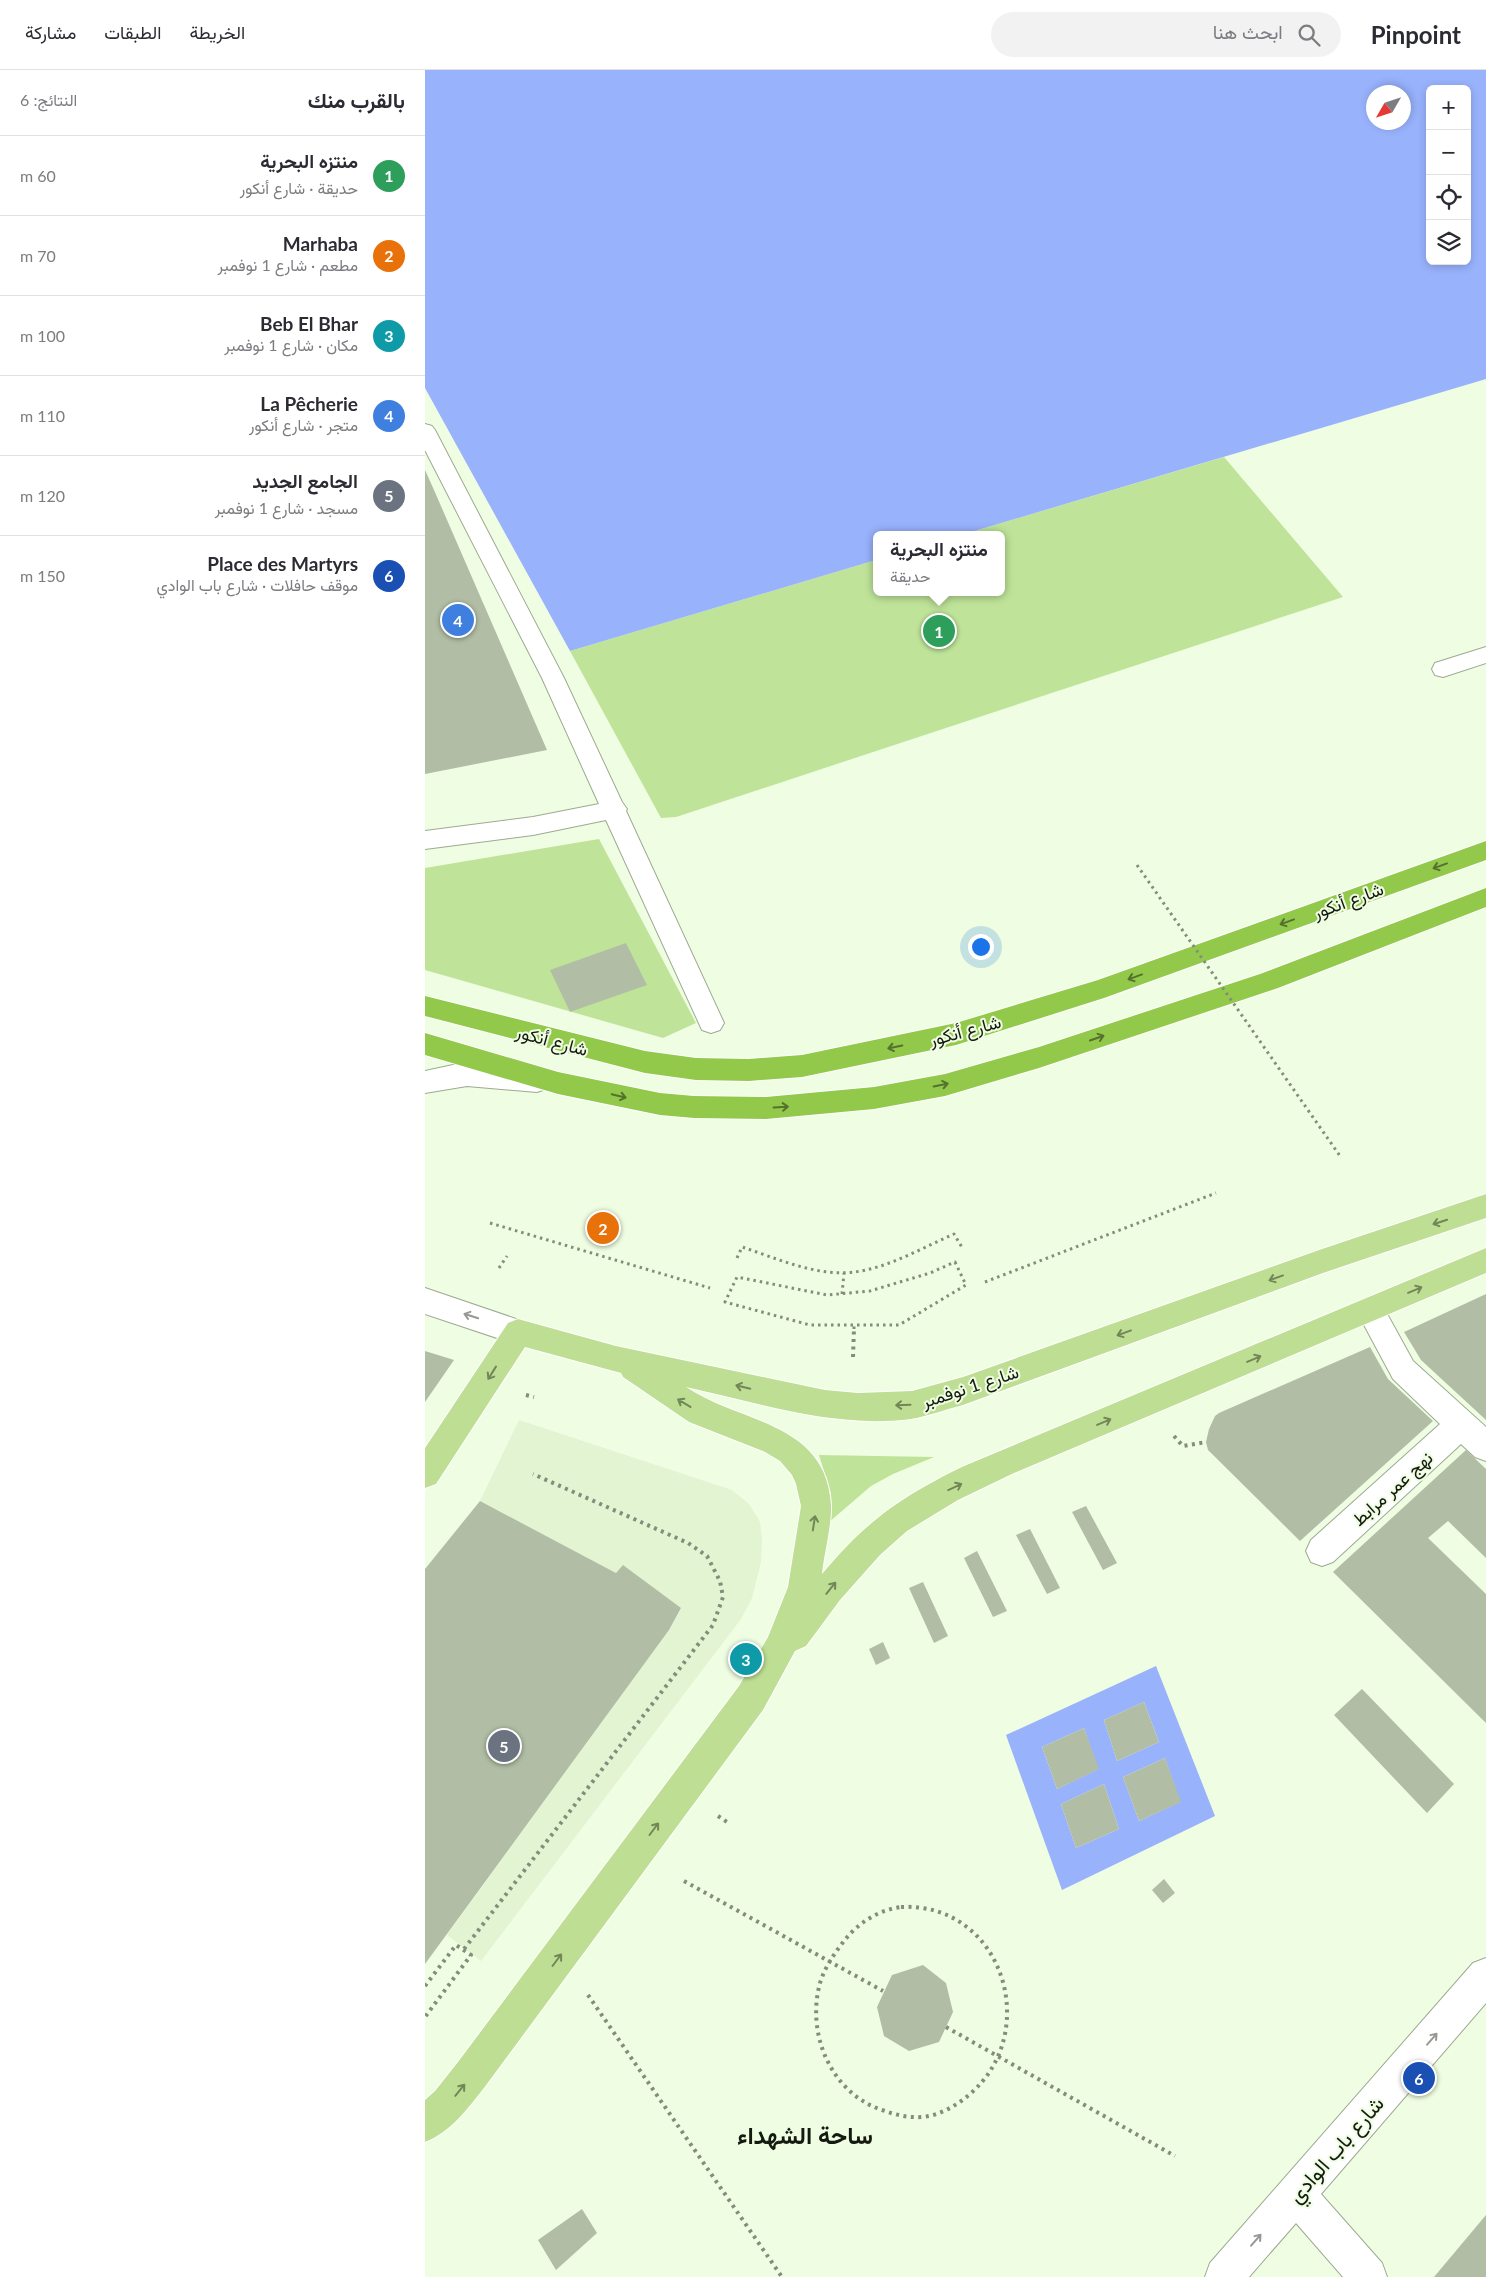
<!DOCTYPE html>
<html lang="ar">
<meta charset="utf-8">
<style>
:root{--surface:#fff;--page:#f2f2f3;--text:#2b2b33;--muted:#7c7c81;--line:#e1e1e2;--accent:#334bbd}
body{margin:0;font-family:Lato,Vazirmatn,sans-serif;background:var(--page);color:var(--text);direction:rtl}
.controls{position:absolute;right:15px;top:15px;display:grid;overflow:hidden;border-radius:8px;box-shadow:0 2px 8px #0003}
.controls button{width:45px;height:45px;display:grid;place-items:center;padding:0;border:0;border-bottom:1px solid var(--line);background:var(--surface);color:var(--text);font:25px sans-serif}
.compass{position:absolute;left:941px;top:15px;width:45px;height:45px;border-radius:50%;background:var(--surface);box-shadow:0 2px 8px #0003;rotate:231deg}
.you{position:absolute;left:555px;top:876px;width:18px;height:18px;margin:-12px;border:4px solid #fff;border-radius:50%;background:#1a73e8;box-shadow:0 0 0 8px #1a73e833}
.badge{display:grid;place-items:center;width:32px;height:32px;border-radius:50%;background:var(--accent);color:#fff;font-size:16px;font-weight:700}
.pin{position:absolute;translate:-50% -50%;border:2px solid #fff;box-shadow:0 1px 5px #0006}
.popup{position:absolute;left:448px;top:461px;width:132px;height:65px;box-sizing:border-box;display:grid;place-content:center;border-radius:8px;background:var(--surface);filter:drop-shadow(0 1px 4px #0005);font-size:16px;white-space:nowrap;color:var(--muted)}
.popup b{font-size:19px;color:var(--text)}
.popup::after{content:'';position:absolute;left:50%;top:100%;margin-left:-10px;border:10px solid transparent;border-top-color:var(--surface)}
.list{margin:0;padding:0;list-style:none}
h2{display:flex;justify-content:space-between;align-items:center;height:65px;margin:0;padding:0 20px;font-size:21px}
h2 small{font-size:16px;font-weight:400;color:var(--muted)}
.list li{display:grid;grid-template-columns:32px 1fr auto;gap:15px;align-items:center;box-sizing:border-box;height:80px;padding:0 20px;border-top:1px solid var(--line)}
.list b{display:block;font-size:19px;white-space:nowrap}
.list p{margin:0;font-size:16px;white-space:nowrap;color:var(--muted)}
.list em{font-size:16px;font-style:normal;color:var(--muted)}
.icon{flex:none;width:28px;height:28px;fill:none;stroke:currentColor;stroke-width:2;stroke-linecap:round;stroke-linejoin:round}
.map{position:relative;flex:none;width:1061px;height:2207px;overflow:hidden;direction:ltr}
header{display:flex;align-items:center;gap:30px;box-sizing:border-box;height:70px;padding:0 25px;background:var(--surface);border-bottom:1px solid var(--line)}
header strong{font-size:24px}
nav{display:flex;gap:28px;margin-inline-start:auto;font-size:18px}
.search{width:350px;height:45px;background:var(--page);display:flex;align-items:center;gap:12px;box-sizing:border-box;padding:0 18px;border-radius:28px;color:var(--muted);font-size:19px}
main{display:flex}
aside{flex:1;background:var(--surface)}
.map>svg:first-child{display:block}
</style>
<header>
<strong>Pinpoint</strong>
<div class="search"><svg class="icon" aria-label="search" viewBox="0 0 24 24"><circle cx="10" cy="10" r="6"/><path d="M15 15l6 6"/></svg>ابحث هنا</div>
<nav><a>الخريطة</a><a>الطبقات</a><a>مشاركة</a></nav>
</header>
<main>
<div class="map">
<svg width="1061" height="2207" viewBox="0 0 1061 2207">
<rect width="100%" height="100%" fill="#effde2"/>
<!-- built -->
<path fill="#e2f4d2" d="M94 1350 307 1420 324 1434 335 1452 337 1469 336 1492 327 1528 316 1549 56 1891 22 1865 244 1560 256 1539 198 1495 191 1503 55 1431Z"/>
<!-- green -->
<path fill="#bfe499" d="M799 387 918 527 251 747 236 748 145 581 451 490 452 522H576V465H536Z
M174 769 271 953 238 968 0 900V798Z
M394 1385 509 1387 468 1404 446 1416 403 1453 406 1424Z"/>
<!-- water -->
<path fill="#98b2fc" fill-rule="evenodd" d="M0 0H1061V309L536 465H452L451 490 145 581 0 318ZM1005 19H1042V191H1005ZM948 22H978V52H948Z
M731 1596 790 1746 637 1820 581 1665ZM719 1632 734 1672 692 1691 679 1650ZM659 1658 673 1699 632 1719 617 1677ZM740 1688 755 1732 714 1751 698 1707ZM679 1714 694 1759 651 1778 636 1734Z"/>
<!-- building -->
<path fill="#b1bea5" d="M0 400 9 420 122 680 0 704Z
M201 873 222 915 145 942 125 900Z
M1061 1224V1350L996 1290 979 1262Z
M945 1277 963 1309 1008 1351 875 1471 783 1380 781 1372 784 1359 790 1346 794 1343Z
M0 1281 29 1290 0 1332Z
M1041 1380 1061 1399V1488L1023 1451 1003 1468 1061 1524V1653L908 1502Z
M55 1431 191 1503 198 1495 256 1538 244 1560 0 1894V1499Z
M661 1436 692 1493 678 1500 647 1442Z
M605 1459 635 1518 622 1524 591 1465Z
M552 1481 582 1541 568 1547 539 1488Z
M498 1512 523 1566 509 1573 484 1518Z
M458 1572 465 1588 451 1595 444 1579Z
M937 1619 1029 1714 1002 1743 909 1645Z
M719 1632 734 1672 692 1691 679 1650Z
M659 1658 674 1699 632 1719 617 1677Z
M740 1688 756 1732 714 1751 698 1707Z
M679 1714 694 1759 651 1778 636 1734Z
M739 1809 750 1823 738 1833 727 1820Z
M498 1895 521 1913 528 1942 514 1972 484 1981 459 1966 452 1937 467 1905Z
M157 2139 172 2163 131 2200 113 2170Z
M1061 2145V2207H1009Z"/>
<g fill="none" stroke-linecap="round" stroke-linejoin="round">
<defs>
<path id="minor" d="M0 354 7 356 10 360 139 608 197 732 202 739 201 741 299 953 295 960 286 963 277 960 181 750 108 765 0 779V761L108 747 174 734 117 608 0 380Z
M1061 577V593L1018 607 1010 605 1007 599 1010 593Z
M56 994 112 1000 121 1003 125 1011 121 1019 112 1022 42 1016 0 1023V1001L28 995Z
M0 1218 103 1253 108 1262 103 1271 93 1275 0 1244Z
M945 1227 955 1231 988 1291 1061 1357V1391L1050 1387 1036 1374 908 1492 897 1496 886 1492 881 1481 886 1470 1015 1354 968 1309 931 1240 935 1231Z
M1061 1888V1933L896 2124 957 2193 962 2207H918L871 2153 824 2207H780L785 2193 1048 1893Z"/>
<path id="major" d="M1061 1124V1148L898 1203 538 1335C521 1339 504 1346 486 1349 411 1359 334 1333 261 1317 316 1354 401 1351 406 1435 407 1454 399 1484 397 1504 441 1451 477 1426 539 1396L1061 1178V1203L589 1403 533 1430 482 1461 455 1485 415 1530 381 1576 370 1581 338 1640 59 2018C42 2039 26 2062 0 2072V2030L10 2021 33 1992 314 1616 343 1567 363 1517 376 1436 371 1414 367 1405 355 1391 340 1382 264 1352 198 1307 196 1303 100 1277 11 1414 0 1418V1378L83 1253 93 1249 191 1276 400 1320 433 1323 487 1321 538 1307 897 1179Z"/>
<path id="highway" d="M1061 771V790L679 928 531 975 377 1007 324 1011 271 1010 220 1003 0 946V926L220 981 271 988 324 989 377 985 531 953 673 910Z
M1061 818V837L853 918 614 998 520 1026 449 1039 341 1049 269 1048 235 1045 133 1024 0 985V963L133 1002 235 1023 269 1026 341 1027 449 1017 520 1004 614 977 835 904Z"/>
</defs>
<!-- minor casing -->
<use href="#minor" stroke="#9daa91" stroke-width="2"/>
<!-- major casing -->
<use href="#major" stroke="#fff" stroke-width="2"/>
<!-- highway casing -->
<use href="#highway" stroke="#fff" stroke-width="2"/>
<!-- path-far1 -->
<path stroke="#838d7b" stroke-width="3" stroke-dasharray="2.5 4" stroke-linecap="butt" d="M65 1153 285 1218
M312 1188 317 1177C351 1188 392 1207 429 1202 463 1198 497 1178 529 1164L538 1179
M530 1192 541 1215 474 1255H385L300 1232 312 1207 402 1225 445 1221 505 1203Z
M74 1198 82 1186
M560 1212 791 1123
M417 1224 419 1203
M429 1259V1255"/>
<!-- path -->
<path stroke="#838d7b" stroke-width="4" stroke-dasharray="3 4.5" stroke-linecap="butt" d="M428 1287 429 1258
M101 1325 109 1327
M749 1366 758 1376 781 1372
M293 1746 302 1752
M259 1811 458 1921
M476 1837C577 1832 618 1961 545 2024 531 2036 515 2045 498 2047 483 2048 471 2045 457 2040 406 2023 381 1964 395 1913 400 1897 409 1884 419 1871 433 1853 453 1840 476 1837Z
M39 1879 288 1555 298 1527 295 1511 282 1486 263 1473 108 1404
M0 1916 31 1875 46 1885 0 1947
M163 1925 357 2207
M521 1957 750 2086"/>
<!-- minor -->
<use href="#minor" fill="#fff" fill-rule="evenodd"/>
<!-- major -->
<use href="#major" fill="#bedf93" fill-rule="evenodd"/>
<!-- highway -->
<use href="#highway" fill="#92c94b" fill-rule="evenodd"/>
<!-- path-bridge -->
<path stroke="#838d7b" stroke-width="3" stroke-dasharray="2.5 4" stroke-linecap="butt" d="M712 795 915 1086"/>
</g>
<!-- one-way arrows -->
<defs><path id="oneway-shaft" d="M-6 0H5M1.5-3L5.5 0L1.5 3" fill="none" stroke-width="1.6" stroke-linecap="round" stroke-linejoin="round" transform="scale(1.25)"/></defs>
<g stroke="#54722e">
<use href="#oneway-shaft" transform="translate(1015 796) rotate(160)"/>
<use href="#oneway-shaft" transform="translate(862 852) rotate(160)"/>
<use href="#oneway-shaft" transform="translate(710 907) rotate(160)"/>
<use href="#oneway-shaft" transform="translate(672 968) rotate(-19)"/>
<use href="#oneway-shaft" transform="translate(470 977) rotate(168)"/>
<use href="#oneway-shaft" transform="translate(516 1015) rotate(-12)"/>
<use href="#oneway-shaft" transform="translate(194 1026) rotate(13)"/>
<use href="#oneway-shaft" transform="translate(356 1037) rotate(-3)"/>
</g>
<g stroke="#728658">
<use href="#oneway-shaft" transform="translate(1015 1152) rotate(162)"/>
<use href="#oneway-shaft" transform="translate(851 1208) rotate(160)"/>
<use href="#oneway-shaft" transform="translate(990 1220) rotate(-23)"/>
<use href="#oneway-shaft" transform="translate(699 1263) rotate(160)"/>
<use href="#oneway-shaft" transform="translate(829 1289) rotate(-23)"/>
<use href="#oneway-shaft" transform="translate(67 1303) rotate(122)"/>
<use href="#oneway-shaft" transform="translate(318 1317) rotate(-167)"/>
<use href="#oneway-shaft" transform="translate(259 1333) rotate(-149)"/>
<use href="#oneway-shaft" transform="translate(478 1335) rotate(178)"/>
<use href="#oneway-shaft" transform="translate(679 1352) rotate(-23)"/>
<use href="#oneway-shaft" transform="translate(530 1417) rotate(-25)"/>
<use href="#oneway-shaft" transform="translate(389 1453) rotate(-81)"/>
<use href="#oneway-shaft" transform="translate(406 1518) rotate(-51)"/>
<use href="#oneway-shaft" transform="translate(229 1759) rotate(-53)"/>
<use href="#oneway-shaft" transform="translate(132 1890) rotate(-53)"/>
<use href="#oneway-shaft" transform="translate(35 2020) rotate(-51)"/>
</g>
<g stroke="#969894">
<use href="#oneway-shaft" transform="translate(46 1246) rotate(-162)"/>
<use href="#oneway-shaft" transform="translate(1007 1969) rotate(-49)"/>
<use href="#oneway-shaft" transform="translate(831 2170) rotate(-49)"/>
</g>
<g text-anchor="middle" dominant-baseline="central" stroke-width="4" stroke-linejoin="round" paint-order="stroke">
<!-- street labels -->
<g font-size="18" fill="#151a11" stroke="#effde2">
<text transform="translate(923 830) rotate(-20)">شارع أنكور</text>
<text transform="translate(540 960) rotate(-15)">شارع أنكور</text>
<text transform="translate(127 970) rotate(15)">شارع أنكور</text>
<text transform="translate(545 1316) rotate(-18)">شارع 1 نوفمبر</text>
<text transform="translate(967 1418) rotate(-42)">نهج عمر مرابط</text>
</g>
<!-- near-street labels -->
<g font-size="21" fill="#151a11" stroke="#effde2">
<text transform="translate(910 2079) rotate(-49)">شارع باب الوادي</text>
</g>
<!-- near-quarter labels -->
<g font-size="24" font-weight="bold" fill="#151a11" stroke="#effde2">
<text x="380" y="2064">ساحة الشهداء</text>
</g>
</g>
</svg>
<div class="controls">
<button>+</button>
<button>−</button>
<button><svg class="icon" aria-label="locate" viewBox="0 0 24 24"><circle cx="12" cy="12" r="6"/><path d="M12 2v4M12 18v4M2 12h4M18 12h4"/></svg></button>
<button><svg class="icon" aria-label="layers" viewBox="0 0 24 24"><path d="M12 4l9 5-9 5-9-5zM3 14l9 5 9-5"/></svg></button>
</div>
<svg class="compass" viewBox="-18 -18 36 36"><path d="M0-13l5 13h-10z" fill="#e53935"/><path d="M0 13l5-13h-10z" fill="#7c7c81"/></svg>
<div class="you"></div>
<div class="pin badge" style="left:514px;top:561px;background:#2e9e5b">1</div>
<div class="popup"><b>منتزه البحرية</b>حديقة</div>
<div class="pin badge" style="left:178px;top:1158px;background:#e8710a">2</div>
<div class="pin badge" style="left:321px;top:1589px;background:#0f9aa8">3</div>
<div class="pin badge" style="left:33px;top:550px;background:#3f7fe0">4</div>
<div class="pin badge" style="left:79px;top:1676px;background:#6b7280">5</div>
<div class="pin badge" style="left:994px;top:2008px;background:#1a4fb4">6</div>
</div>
<aside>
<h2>بالقرب منك<small>النتائج: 6</small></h2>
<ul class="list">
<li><span class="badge" style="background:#2e9e5b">1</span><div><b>منتزه البحرية</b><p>حديقة · شارع أنكور</p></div><em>60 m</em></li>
<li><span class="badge" style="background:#e8710a">2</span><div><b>Marhaba</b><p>مطعم · شارع 1 نوفمبر</p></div><em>70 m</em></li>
<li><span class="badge" style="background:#0f9aa8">3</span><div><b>Beb El Bhar</b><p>مكان · شارع 1 نوفمبر</p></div><em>100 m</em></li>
<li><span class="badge" style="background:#3f7fe0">4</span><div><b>La Pêcherie</b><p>متجر · شارع أنكور</p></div><em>110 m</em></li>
<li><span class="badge" style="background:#6b7280">5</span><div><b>الجامع الجديد</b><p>مسجد · شارع 1 نوفمبر</p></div><em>120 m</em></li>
<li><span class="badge" style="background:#1a4fb4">6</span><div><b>Place des Martyrs</b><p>موقف حافلات · شارع باب الوادي</p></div><em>150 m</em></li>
</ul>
</aside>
</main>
